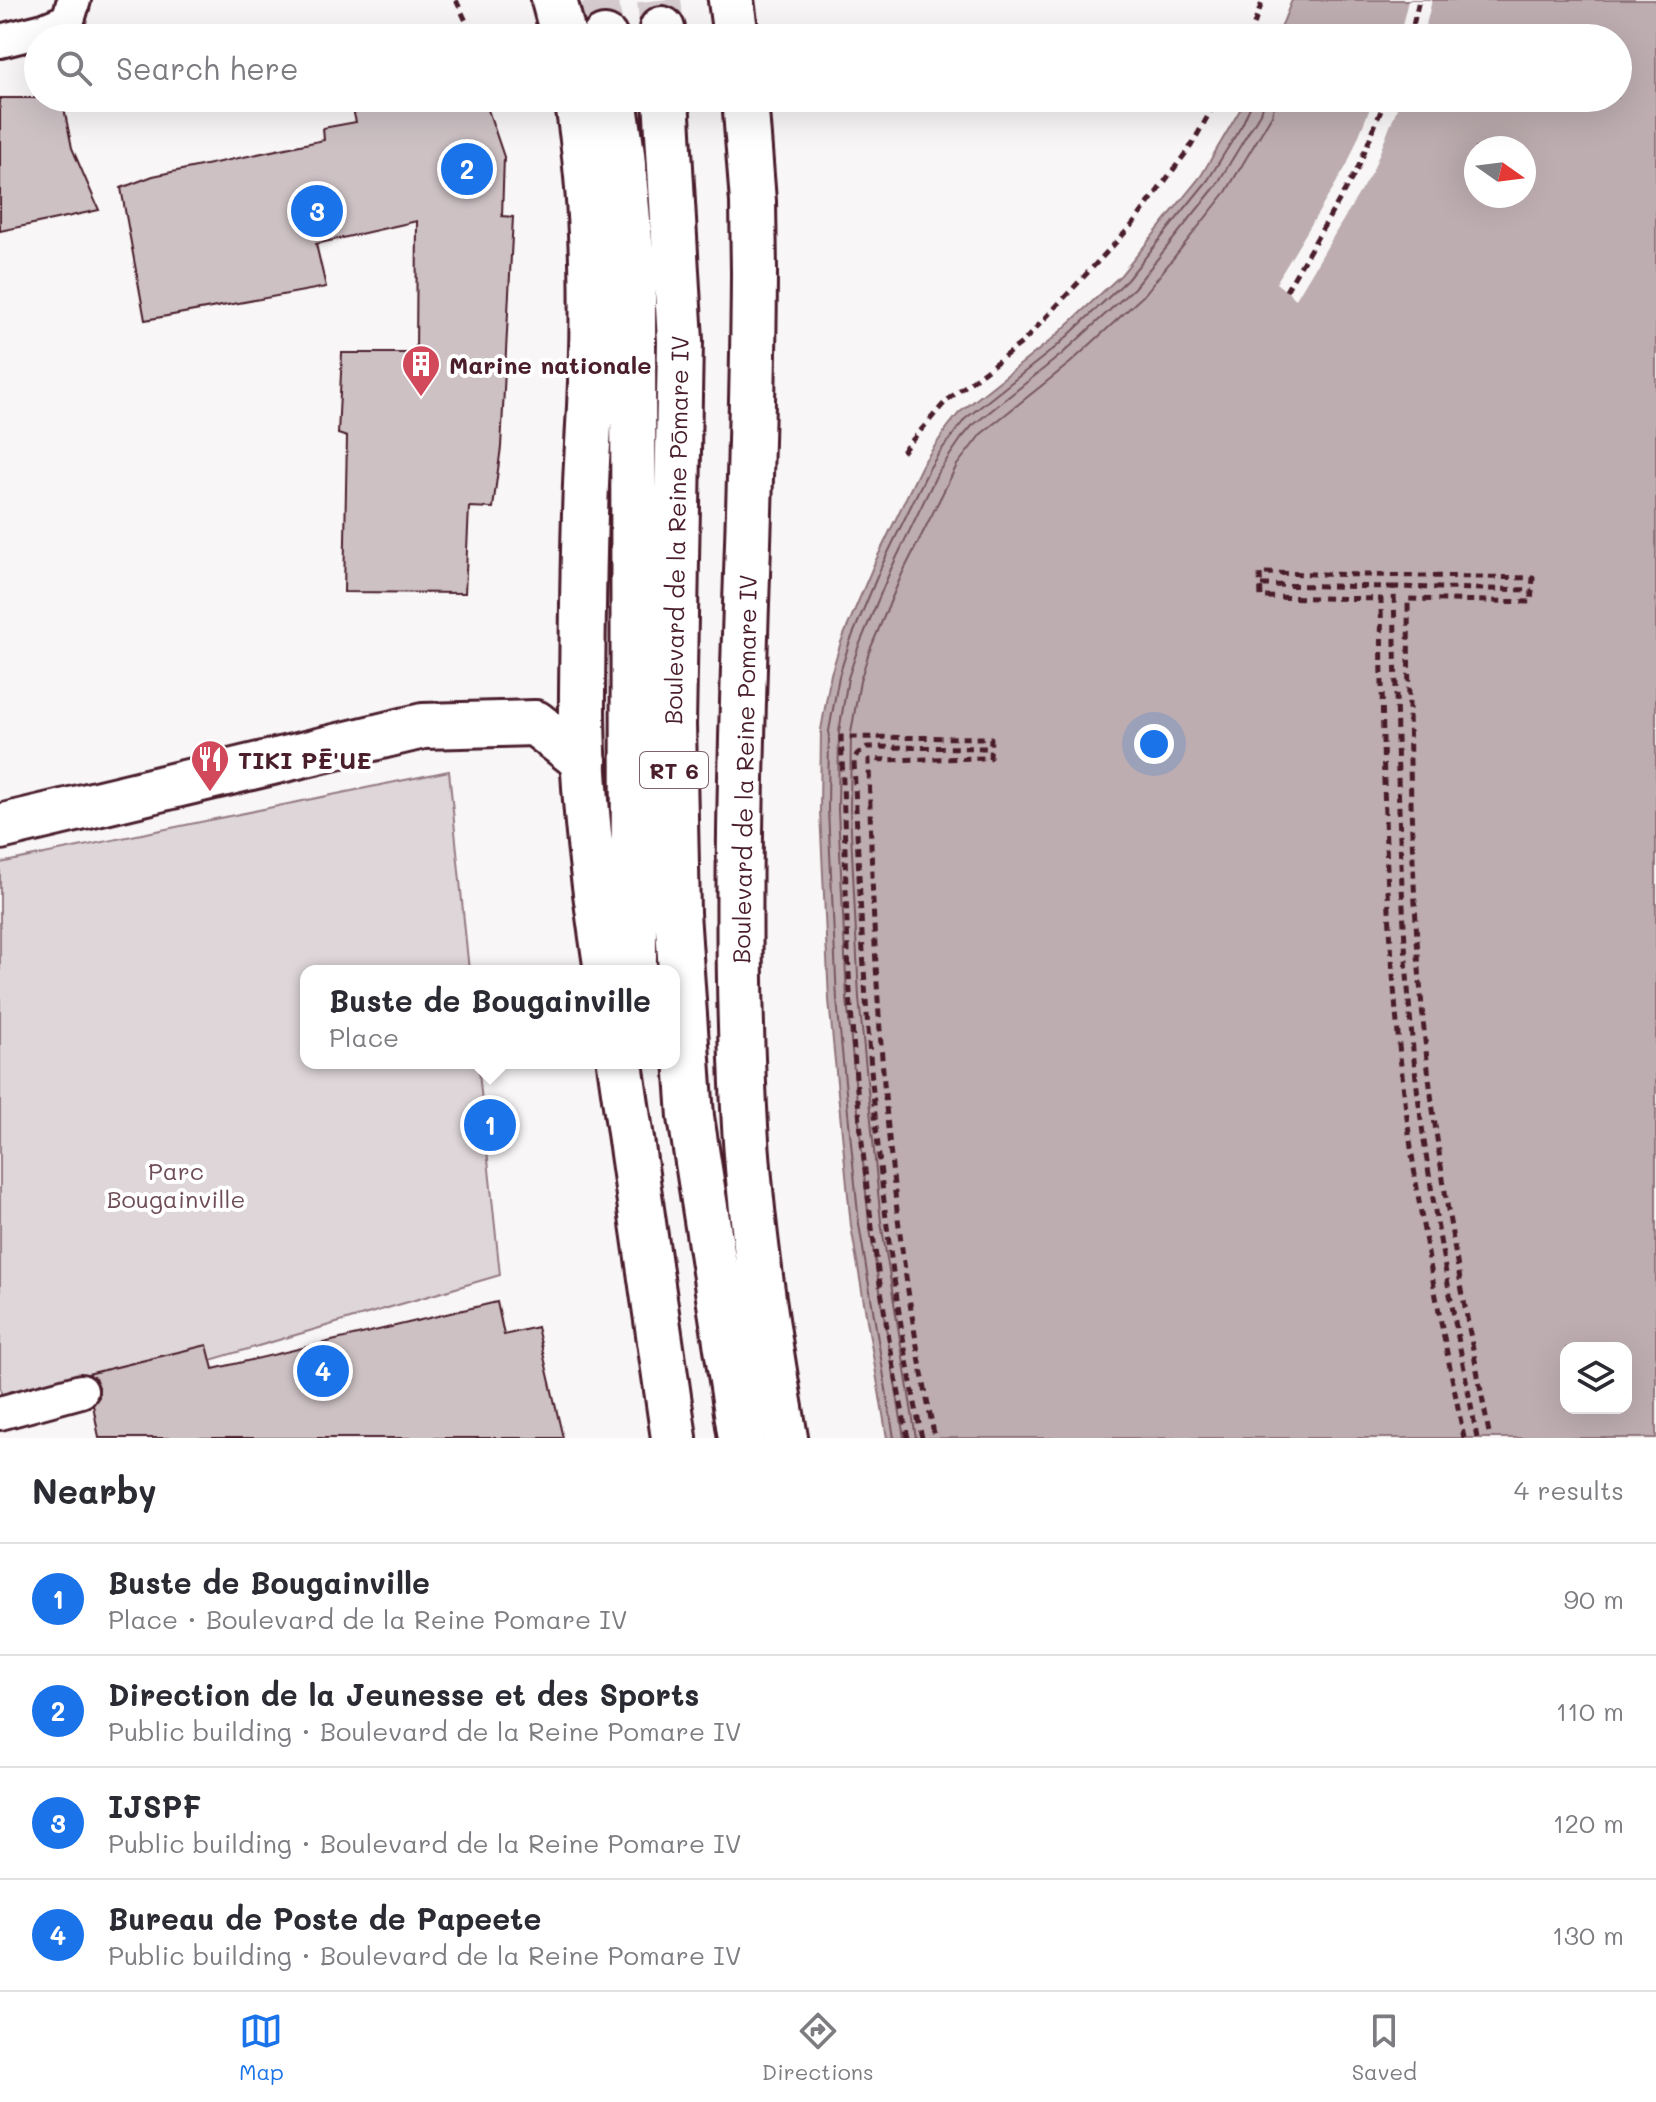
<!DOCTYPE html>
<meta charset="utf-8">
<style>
:root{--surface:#fff;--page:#f7f7f7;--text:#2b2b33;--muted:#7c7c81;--line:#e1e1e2;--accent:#1a73e8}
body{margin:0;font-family:Mali,sans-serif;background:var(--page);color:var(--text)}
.controls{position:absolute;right:24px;bottom:24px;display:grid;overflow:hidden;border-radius:16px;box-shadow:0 8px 32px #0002}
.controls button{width:72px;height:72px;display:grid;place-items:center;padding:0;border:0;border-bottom:2px solid var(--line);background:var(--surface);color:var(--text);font:40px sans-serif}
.compass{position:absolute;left:1464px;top:136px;width:72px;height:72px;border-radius:50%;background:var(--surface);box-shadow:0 8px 32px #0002;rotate:104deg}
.you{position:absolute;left:1154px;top:744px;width:28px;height:28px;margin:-20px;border:6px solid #fff;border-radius:50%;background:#1a73e8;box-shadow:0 0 0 12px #1a73e833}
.badge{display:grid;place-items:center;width:52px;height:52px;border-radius:50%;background:var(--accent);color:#fff;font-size:26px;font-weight:700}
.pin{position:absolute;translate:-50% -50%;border:4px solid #fff;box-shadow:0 2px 8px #0006}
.popup{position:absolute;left:300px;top:965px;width:380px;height:104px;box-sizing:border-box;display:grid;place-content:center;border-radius:16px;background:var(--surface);filter:drop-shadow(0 2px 6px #0005);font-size:26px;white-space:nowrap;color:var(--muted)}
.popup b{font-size:30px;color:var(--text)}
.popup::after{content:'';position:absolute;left:50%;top:100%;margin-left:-16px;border:16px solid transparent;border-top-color:var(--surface)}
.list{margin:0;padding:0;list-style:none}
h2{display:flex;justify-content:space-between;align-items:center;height:104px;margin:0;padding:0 32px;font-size:34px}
h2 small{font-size:26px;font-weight:400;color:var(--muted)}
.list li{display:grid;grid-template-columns:52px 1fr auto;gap:24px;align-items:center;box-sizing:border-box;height:112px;padding:0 32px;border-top:2px solid var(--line)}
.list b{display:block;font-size:30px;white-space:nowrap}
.list p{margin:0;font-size:26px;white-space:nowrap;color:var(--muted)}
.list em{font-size:26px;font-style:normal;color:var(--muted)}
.icon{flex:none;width:44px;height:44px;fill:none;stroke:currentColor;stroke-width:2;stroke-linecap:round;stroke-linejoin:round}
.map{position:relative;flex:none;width:1656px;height:1438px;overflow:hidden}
.search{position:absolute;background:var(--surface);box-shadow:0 8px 32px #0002;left:24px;right:24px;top:24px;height:88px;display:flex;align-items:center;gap:20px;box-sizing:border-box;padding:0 28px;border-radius:44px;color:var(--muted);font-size:30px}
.sheet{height:552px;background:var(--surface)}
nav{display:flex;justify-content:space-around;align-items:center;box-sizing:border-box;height:112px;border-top:2px solid var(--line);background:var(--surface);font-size:22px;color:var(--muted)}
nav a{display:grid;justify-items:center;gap:4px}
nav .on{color:var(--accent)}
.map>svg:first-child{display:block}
</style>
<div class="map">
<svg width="1656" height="1438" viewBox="0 0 1656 1438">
<rect width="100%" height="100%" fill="#f8f6f7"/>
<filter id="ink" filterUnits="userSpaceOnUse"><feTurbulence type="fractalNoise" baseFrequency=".0125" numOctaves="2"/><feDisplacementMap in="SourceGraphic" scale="16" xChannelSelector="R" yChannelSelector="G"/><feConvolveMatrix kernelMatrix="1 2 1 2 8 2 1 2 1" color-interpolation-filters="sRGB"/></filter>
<g filter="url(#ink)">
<!-- green -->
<path fill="#ded6d9" stroke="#947a82" stroke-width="2" d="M449 771 469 971H306V1063H478L500 1275 6 1420 0 1387V863Z"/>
<!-- water -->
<path fill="#bdadb0" stroke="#8f747b" stroke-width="2" fill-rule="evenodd" d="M1292 0H1656V1438H887L851 1226 829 1000 820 811 821 730 831 674 841 642 875 562 922 465 947 428 959 413 1050 341 1121 275 1201 176 1247 98H1618V38H1277ZM1476 148H1524V196H1476ZM1566 1348H1626V1408H1566Z"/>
<!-- pier -->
<path fill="#f8f6f7" d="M1408 0H1432L1423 38H1399Z
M1374 98H1401L1373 170 1296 299 1276 283 1347 165Z"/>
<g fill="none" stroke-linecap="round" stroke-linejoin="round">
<!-- shore -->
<path stroke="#785860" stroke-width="2" d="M894 1438 859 1224 837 1000 828 810 829 731 839 676 849 644 882 565 929 469 939 453 965 419 1056 347 1127 280 1208 180 1242 125 1254 98
M904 1438 869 1223 847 999 838 810 839 732 848 678 858 648 891 569 937 474 961 439 972 426 1062 354 1134 288 1216 186 1262 110 1264 98
M916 1438 881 1222 859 998 850 810 851 733 860 681 869 652 902 574 957 465 981 434 1070 363 1144 295 1226 192 1272 115 1276 98"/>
</g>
<!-- building -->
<path fill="#cdc1c4" stroke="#4a1f2b" stroke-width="2" d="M0 98H62L72 148 99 210 0 231Z
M350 98H484L504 157 502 216 513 217 501 447 493 508 469 507 465 593 344 592 347 437 338 434 342 353H416L417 221 316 244 326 287 145 320 121 188 153 176 324 140 323 128 356 122Z
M497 1302 504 1335 537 1327 563 1438H99L93 1405 99 1397V1387L95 1378 88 1374 207 1345 213 1369Z"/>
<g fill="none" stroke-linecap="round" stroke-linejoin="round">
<!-- primary-tunnel -->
<path stroke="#d5cbce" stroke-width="44" stroke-dasharray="44 22" stroke-linecap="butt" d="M595 0 604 38
M659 0 662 29"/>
<defs>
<path id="service" d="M0 41 44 30 68 20 74 0
M0 1413 81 1391"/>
<path id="minor" d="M0 827 423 726 535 723 584 761"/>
<path id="primary" d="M554 0 564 38
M731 0 736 38
M662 29V38
M604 38H605
M577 98C596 212 595 328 588 444 583 526 583 610 582 693 581 787 593 878 607 971
M614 98 622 154 633 275 634 971
M666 98 680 341 673 725 677 913 691 1117 741 1438
M745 98 753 202 754 272C753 543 731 813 743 1084 747 1202 765 1321 785 1438
M620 1063 674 1438"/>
</defs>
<!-- service casing -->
<use href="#service" stroke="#4a1f2b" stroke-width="38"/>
<!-- minor casing -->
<use href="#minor" stroke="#4a1f2b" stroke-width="50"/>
<!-- primary casing -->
<use href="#primary" stroke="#4a1f2b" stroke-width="50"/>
<!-- path -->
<path stroke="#4a1f2b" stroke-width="5" stroke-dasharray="8 6" stroke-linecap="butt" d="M456 0 474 38
M1249 38 1263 0
M1410 38 1419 0
M1286 291 1358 168 1386 98
M902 452 947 400 1023 342 1133 224 1191 146 1218 98
M1261 585 1394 587
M908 1438C879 1302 861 1161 852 1023 845 928 846 832 841 737L991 738 990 758 869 760C873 986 887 1216 935 1438
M922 1438C875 1216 863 987 854 760L857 754 867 747 990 748
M1464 1438C1447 1351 1428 1263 1415 1175 1386 985 1383 791 1381 599L1261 597 1260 573 1533 578 1531 602 1408 599C1409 753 1411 908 1427 1060 1441 1187 1466 1313 1490 1438
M1477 1438C1454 1313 1427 1187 1414 1060 1399 903 1397 745 1394 587L1532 590"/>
<!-- service -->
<use href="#service" stroke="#fff" stroke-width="32"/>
<!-- minor -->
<use href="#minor" stroke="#fff" stroke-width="44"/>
<!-- primary -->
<use href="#primary" stroke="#fff" stroke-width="44"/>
</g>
</g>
<!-- icons -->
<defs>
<symbol id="building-pin" viewBox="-11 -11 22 30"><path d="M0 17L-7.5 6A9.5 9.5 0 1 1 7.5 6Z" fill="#d1495b" stroke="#fff"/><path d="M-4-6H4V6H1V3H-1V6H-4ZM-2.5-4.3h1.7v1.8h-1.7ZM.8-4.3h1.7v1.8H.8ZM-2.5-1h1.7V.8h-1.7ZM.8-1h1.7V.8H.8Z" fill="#fff"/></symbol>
<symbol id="restaurant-pin" viewBox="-11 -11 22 30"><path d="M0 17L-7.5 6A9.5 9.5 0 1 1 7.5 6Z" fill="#d1495b" stroke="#fff"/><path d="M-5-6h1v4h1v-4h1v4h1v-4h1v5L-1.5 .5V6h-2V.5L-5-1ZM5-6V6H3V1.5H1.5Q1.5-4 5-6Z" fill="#fff"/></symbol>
</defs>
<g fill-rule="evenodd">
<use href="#building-pin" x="399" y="342" width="44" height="60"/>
<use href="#restaurant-pin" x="188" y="737" width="44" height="60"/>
</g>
<g text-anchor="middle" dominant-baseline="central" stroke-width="8" stroke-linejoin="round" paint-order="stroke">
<!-- shield labels -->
<rect fill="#fff" stroke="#80626b" stroke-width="2" x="640" y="752" width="68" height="36" rx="6"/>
<g font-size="22" font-weight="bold" fill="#4a1f2b">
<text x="674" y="770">RT 6</text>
</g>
<!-- poi labels -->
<g font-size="24" font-weight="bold" fill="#4a1f2b" stroke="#fff" text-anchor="start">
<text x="449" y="364">Marine nationale</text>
<text x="238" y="759">TIKI PĒ'UE</text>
</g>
<!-- street labels -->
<g font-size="24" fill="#4a1f2b" stroke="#fff">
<text transform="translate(676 530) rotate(-89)">Boulevard de la Reine Pōmare IV</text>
<text transform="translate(744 769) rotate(-89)">Boulevard de la Reine Pomare IV</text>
</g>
<!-- park labels -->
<g font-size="24" fill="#6f4d56" stroke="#fff">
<text x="176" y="1170">Parc<tspan x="176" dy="28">Bougainville</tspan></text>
</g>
</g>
</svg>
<div class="controls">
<button><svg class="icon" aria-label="layers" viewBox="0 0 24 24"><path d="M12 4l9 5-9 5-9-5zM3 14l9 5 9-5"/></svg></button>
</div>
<svg class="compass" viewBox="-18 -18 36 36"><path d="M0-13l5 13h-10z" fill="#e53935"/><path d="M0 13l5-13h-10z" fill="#7c7c81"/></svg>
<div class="you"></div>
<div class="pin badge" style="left:490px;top:1125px">1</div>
<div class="popup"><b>Buste de Bougainville</b>Place</div>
<div class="pin badge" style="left:467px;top:169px">2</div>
<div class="pin badge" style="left:317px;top:211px">3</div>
<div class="pin badge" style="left:323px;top:1371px">4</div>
<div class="search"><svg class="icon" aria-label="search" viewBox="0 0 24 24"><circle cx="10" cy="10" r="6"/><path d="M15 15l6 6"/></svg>Search here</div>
</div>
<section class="sheet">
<h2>Nearby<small>4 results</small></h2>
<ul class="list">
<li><span class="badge">1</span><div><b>Buste de Bougainville</b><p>Place · Boulevard de la Reine Pomare IV</p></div><em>90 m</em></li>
<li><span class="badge">2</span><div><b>Direction de la Jeunesse et des Sports</b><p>Public building · Boulevard de la Reine Pomare IV</p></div><em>110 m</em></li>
<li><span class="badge">3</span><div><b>IJSPF</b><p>Public building · Boulevard de la Reine Pomare IV</p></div><em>120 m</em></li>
<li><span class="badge">4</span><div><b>Bureau de Poste de Papeete</b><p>Public building · Boulevard de la Reine Pomare IV</p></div><em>130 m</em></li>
</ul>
</section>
<nav>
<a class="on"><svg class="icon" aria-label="map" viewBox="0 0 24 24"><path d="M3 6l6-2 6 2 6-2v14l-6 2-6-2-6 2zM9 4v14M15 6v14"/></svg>Map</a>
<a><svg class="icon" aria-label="directions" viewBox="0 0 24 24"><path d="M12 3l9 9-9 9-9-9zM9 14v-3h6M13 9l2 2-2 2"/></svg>Directions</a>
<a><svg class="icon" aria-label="saved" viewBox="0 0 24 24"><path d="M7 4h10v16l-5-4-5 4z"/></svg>Saved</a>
</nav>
